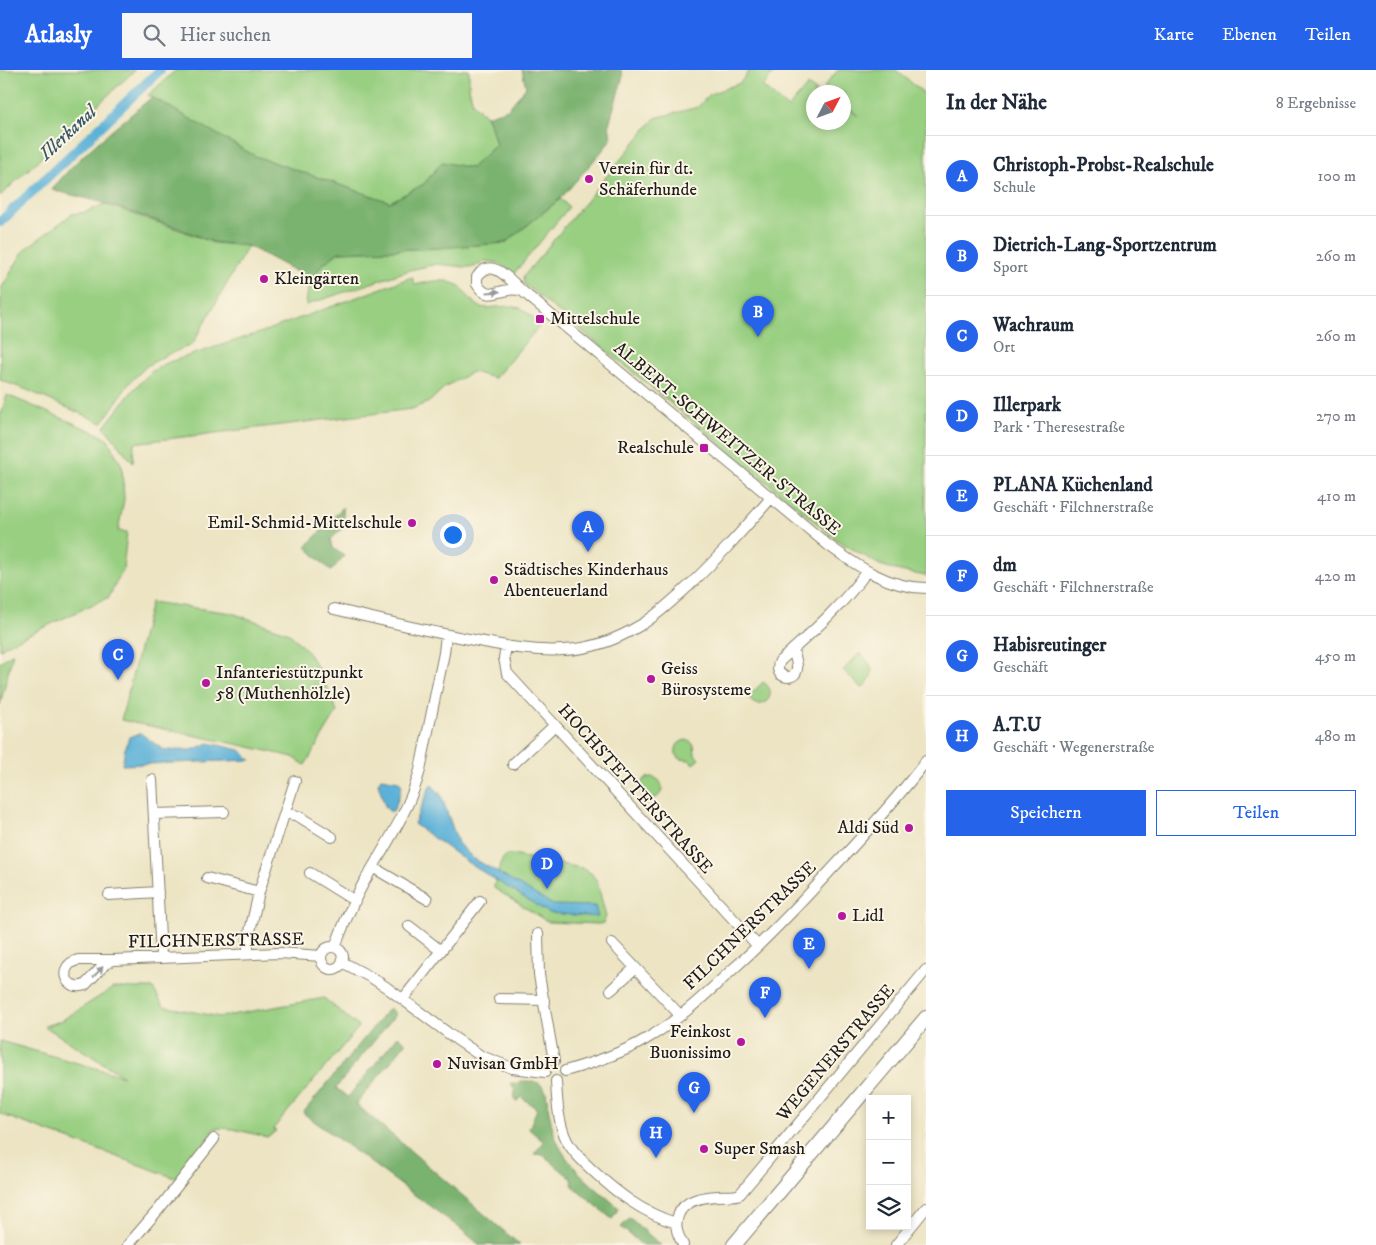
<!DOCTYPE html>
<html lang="de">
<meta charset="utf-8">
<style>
:root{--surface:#fff;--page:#f6f6f7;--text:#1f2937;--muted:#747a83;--line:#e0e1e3;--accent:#2563eb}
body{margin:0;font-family:"IM FELL DW Pica",serif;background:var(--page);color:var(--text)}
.controls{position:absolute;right:15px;bottom:15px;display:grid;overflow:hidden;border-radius:0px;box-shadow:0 2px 8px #0003}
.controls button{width:45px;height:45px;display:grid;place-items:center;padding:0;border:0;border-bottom:1px solid var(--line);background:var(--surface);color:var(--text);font:25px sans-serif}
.compass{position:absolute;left:806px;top:15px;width:45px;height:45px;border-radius:50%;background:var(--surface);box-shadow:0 2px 8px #0003;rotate:49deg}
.you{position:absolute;left:452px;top:464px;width:18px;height:18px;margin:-12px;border:4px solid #fff;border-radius:50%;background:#1a73e8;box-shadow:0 0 0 8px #1a73e833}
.badge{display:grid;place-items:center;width:32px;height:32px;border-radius:50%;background:var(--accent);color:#fff;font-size:16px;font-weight:700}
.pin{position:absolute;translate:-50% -41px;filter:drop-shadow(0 1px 2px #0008)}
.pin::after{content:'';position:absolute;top:26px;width:18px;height:15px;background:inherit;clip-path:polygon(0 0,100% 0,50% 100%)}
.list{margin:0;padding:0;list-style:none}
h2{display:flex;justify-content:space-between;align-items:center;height:65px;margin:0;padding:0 20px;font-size:21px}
h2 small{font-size:16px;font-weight:400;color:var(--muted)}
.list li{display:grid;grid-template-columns:32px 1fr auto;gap:15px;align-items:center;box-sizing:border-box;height:80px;padding:0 20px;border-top:1px solid var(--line)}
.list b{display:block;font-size:19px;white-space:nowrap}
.list p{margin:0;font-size:16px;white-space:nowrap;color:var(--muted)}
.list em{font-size:16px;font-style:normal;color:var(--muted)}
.actions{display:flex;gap:10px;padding:15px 20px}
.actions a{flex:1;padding:11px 0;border:1px solid var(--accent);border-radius:0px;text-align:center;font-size:18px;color:var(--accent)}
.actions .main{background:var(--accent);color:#fff}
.icon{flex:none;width:28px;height:28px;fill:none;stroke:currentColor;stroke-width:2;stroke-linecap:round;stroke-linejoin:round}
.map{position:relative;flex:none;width:926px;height:1175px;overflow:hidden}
header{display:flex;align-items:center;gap:30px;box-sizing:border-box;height:70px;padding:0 25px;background:var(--accent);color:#fff}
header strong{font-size:24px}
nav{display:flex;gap:28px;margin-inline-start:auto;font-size:18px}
.search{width:350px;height:45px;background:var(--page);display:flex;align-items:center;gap:12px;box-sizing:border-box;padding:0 18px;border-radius:0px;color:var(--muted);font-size:19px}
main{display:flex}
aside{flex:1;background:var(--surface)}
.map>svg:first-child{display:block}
</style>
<header>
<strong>Atlasly</strong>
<div class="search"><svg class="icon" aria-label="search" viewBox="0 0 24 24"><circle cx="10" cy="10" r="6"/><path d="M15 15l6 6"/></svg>Hier suchen</div>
<nav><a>Karte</a><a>Ebenen</a><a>Teilen</a></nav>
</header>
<main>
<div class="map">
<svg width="926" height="1175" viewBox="0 0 926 1175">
<rect width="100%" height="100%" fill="#fcf5e5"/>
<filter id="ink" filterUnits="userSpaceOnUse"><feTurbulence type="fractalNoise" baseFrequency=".02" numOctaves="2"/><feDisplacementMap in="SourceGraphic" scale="10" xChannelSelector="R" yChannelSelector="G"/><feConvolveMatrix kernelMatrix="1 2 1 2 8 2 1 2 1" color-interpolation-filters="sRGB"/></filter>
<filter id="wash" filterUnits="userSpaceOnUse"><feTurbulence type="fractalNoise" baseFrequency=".0096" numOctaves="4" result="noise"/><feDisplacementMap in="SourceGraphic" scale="20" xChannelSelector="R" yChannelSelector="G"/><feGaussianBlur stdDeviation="1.12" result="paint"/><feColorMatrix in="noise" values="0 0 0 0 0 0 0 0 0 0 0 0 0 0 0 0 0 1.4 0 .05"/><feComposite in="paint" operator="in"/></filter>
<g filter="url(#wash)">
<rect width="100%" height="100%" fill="#ece4c3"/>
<!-- green -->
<path fill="#98cf81" stroke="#5a764e" d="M0 0H135L0 126Z
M176 0H469V18L473 33 486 46 491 56 496 75 471 98 442 92 424 114 390 132 255 86 148 25Z
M750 0H772L774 2 763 17 788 38 808 15 817 22H814V52H844V35L858 46 844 34V22H830L824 17 838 0H896L926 25V506L900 501 880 495 837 470 656 321 524 214 523 207 655 48 698 37 710 24 740 13Z
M560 129 569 137 512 206 499 193 486 191 474 197H464L437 194 410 200 306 235 309 212 323 194 339 182 437 178 505 173Z
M104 134 177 159 214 173 248 176 192 275 166 285 147 296 130 312 102 353 27 320 0 310 1 219 24 180 72 144 86 142Z
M412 207 415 215 433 211H447L460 216 471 230 480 237 486 238 509 236 521 238 541 254 495 308 472 302 445 317 429 332 412 339 134 373 133 393 104 357 133 320 152 301 169 292 262 262Z
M7 325 97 363 108 370 122 396 124 429 118 461 127 462 123 499 109 527 6 575 0 580V347Z
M151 532 232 543 289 563 306 580 320 601 337 642 305 695 293 687 245 676 121 650Z
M13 583 0 635V592Z
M860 583C875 597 876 603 862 619L843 600Z
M763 612C782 624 759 646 748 627Z
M686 670 689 671 694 675 695 685 699 689 693 694 689 690 680 689 676 684C675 676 678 672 686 670Z
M640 718a11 11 0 1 1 22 0a11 11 0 1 1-22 0Z
M506 785H512L582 798 591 803 597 811 606 847 603 853 599 854 548 852 497 820 494 818V815L502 790Z
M113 918H153L163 936 220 947 324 928 359 957 273 1059 276 1061 267 1067 233 1059 215 1058 178 1109 0 1044V971L123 1006 44 956 61 951Z"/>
<!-- forest -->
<path fill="#7ab26f" stroke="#4b6746" d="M522 0H621L623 6 609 54 611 69 603 80 560 129 505 173 437 178 339 182 323 194 309 212 301 204 248 176 213 172 178 158 105 133 52 120C77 86 120 55 152 27L255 86 390 132 424 114 442 92 471 98 496 75 491 56 486 46 508 39 526 17Z
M343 437 344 457 331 469 333 478 344 486 331 501 306 477Z
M389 938 396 944 336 1018 348 1027 398 966 406 973 356 1034 520 1175H480L457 1156 303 1043Z
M520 1011C532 1011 541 1010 546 1022 548 1036 551 1056 556 1069 568 1098 595 1117 619 1138L612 1149 572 1115V1109L543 1085 534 1084 544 1072 529 1059 537 1039 521 1027 516 1032 514 1030 515 1021 511 1013 517 1014Z
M630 1148 657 1172 661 1175H642L621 1157Z"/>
<!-- water -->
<path fill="#5bb1d8" stroke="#3c667a" d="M140 663 164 680H192L209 673 240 680 251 690 122 695 125 679 129 667Z
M381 708 399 711 402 716 397 732 393 741H389L385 736 378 713Z
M431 714 441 725 458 773 473 788 553 835 595 836 598 847 549 843 470 794 414 754Z"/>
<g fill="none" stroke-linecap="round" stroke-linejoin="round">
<!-- canal -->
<path stroke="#5bb1d8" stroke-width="10" d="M0 152 160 0"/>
</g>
</g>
<g filter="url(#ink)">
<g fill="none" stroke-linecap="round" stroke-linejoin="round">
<defs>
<path id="minor" d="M521 220C517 220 513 219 509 220 494 222 487 230 477 214V207C491 186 509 209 521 220L828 475C857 496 889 518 926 518
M334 539C380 550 427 561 474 570 504 576 534 582 564 580 591 579 616 570 639 556 655 547 667 535 681 523 713 494 742 461 772 427
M506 576 504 588 507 603 758 876
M793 579C794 585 798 593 797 599 795 613 771 607 780 591 811 563 843 535 867 501
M513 694 555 655
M152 710 161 888
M285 743 298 746 332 767
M154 744 224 742
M374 798 427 829
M310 803 355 831
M207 808 259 822
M109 825 158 822
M409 856 441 881
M538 864 539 905 554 991
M612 873 680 945
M321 888a11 11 0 1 1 22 0a11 11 0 1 1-22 0Z
M335 877C343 856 352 834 363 814 384 777 409 742 420 700L444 583 446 565
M248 884V870L259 822 295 711
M113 890 105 894 85 915C64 922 57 895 78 890H113L280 883 321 886
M342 892 372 908 386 917 456 969 481 986 512 998 545 1002
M611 920 635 898
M403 929 480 831
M499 929 544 930
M565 1001C593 993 621 984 646 969 678 951 705 925 732 900 767 869 799 835 831 800 864 765 897 729 926 691
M556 1011C557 1031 558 1053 567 1071 573 1083 583 1091 592 1100 617 1123 643 1143 676 1153
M128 1175 159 1139 214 1069
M683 1175C678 1165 674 1157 678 1146 683 1130 702 1127 717 1126 725 1125 733 1127 740 1124L926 900
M896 1175 926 1138"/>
<path id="secondary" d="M734 1175 926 948"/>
</defs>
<!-- minor casing -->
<use href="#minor" stroke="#848070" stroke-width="12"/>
<!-- secondary casing -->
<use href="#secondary" stroke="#848070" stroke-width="16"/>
<!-- minor -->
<use href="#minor" stroke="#fff" stroke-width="10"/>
<!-- secondary -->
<use href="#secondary" stroke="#fff" stroke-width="14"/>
</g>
<!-- one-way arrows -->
<defs><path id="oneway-solid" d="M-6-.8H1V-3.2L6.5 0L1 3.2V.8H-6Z" transform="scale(1.25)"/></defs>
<g fill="#999">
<use href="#oneway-solid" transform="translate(493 222) rotate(-4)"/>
<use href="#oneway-solid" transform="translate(98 902) rotate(-48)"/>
</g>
</g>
<!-- markers -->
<g fill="#b5179e" stroke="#fcf5e5" stroke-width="2">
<circle cx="589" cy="109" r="5"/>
<circle cx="264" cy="209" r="5"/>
<rect x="535" y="244" width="10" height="10" rx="2.5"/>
<rect x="699" y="373" width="10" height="10" rx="2.5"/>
<circle cx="412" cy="453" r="5"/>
<circle cx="494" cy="510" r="5"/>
<circle cx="651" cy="609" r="5"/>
<circle cx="206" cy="613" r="5"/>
<circle cx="909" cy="758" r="5"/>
<circle cx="842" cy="846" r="5"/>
<circle cx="741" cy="972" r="5"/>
<circle cx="437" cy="994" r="5"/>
<circle cx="704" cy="1079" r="5"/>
</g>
<g text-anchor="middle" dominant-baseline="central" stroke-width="4" stroke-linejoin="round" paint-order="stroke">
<!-- poi labels -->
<g font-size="18" fill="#1c1c1c" stroke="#fcf5e5" text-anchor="start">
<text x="599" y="99">Verein für dt.<tspan x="599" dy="21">Schäferhunde</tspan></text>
<text x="274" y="209">Kleingärten</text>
<text x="550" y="249">Mittelschule</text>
<text x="694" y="378" text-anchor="end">Realschule</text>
<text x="402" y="453" text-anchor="end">Emil-Schmid-Mittelschule</text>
<text x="504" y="500">Städtisches Kinderhaus<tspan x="504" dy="21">Abenteuerland</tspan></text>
<text x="661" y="599">Geiss<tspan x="661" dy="21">Bürosysteme</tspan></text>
<text x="216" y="603">Infanteriestützpunkt<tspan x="216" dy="21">58 (Muthenhölzle)</tspan></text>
<text x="899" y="758" text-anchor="end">Aldi Süd</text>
<text x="852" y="846">Lidl</text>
<text x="731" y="962" text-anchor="end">Feinkost<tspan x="731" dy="21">Buonissimo</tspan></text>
<text x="447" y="994">Nuvisan GmbH</text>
<text x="714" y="1079">Super Smash</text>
</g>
<!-- street labels -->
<g font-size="18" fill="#1c1c1c" stroke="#fcf5e5">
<text transform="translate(727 369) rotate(40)">ALBERT-SCHWEITZER-STRASSE</text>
<text transform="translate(635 719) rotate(48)">HOCHSTETTERSTRASSE</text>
<text transform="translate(750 856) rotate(-44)">FILCHNERSTRASSE</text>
<text transform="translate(216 871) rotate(-1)">FILCHNERSTRASSE</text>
<text transform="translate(836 983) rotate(-50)">WEGENERSTRASSE</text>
</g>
<!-- water labels -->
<g font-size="19" font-style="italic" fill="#355867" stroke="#fcf5e5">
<text transform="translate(68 63) rotate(-43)">Illerkanal</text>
</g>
</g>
</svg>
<div class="controls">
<button>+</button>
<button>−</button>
<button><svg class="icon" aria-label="layers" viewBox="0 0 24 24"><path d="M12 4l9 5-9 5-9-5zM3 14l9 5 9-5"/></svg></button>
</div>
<svg class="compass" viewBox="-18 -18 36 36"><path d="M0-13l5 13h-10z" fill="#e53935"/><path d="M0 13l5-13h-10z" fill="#747a83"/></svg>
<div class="you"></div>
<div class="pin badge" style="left:588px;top:482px">A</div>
<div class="pin badge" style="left:758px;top:267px">B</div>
<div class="pin badge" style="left:118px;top:610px">C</div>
<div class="pin badge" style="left:547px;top:819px">D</div>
<div class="pin badge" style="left:809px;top:899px">E</div>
<div class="pin badge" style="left:765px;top:948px">F</div>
<div class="pin badge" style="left:694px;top:1043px">G</div>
<div class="pin badge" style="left:656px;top:1088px">H</div>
</div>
<aside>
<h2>In der Nähe<small>8 Ergebnisse</small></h2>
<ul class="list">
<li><span class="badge">A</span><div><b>Christoph-Probst-Realschule</b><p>Schule</p></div><em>100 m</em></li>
<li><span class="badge">B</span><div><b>Dietrich-Lang-Sportzentrum</b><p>Sport</p></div><em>260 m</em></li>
<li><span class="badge">C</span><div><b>Wachraum</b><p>Ort</p></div><em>260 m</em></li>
<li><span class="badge">D</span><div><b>Illerpark</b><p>Park · Theresestraße</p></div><em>270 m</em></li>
<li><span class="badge">E</span><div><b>PLANA Küchenland</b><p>Geschäft · Filchnerstraße</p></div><em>410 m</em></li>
<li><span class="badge">F</span><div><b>dm</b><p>Geschäft · Filchnerstraße</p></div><em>420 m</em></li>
<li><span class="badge">G</span><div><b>Habisreutinger</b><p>Geschäft</p></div><em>450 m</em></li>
<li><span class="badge">H</span><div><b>A.T.U</b><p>Geschäft · Wegenerstraße</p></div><em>480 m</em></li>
</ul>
<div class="actions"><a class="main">Speichern</a><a>Teilen</a></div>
</aside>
</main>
